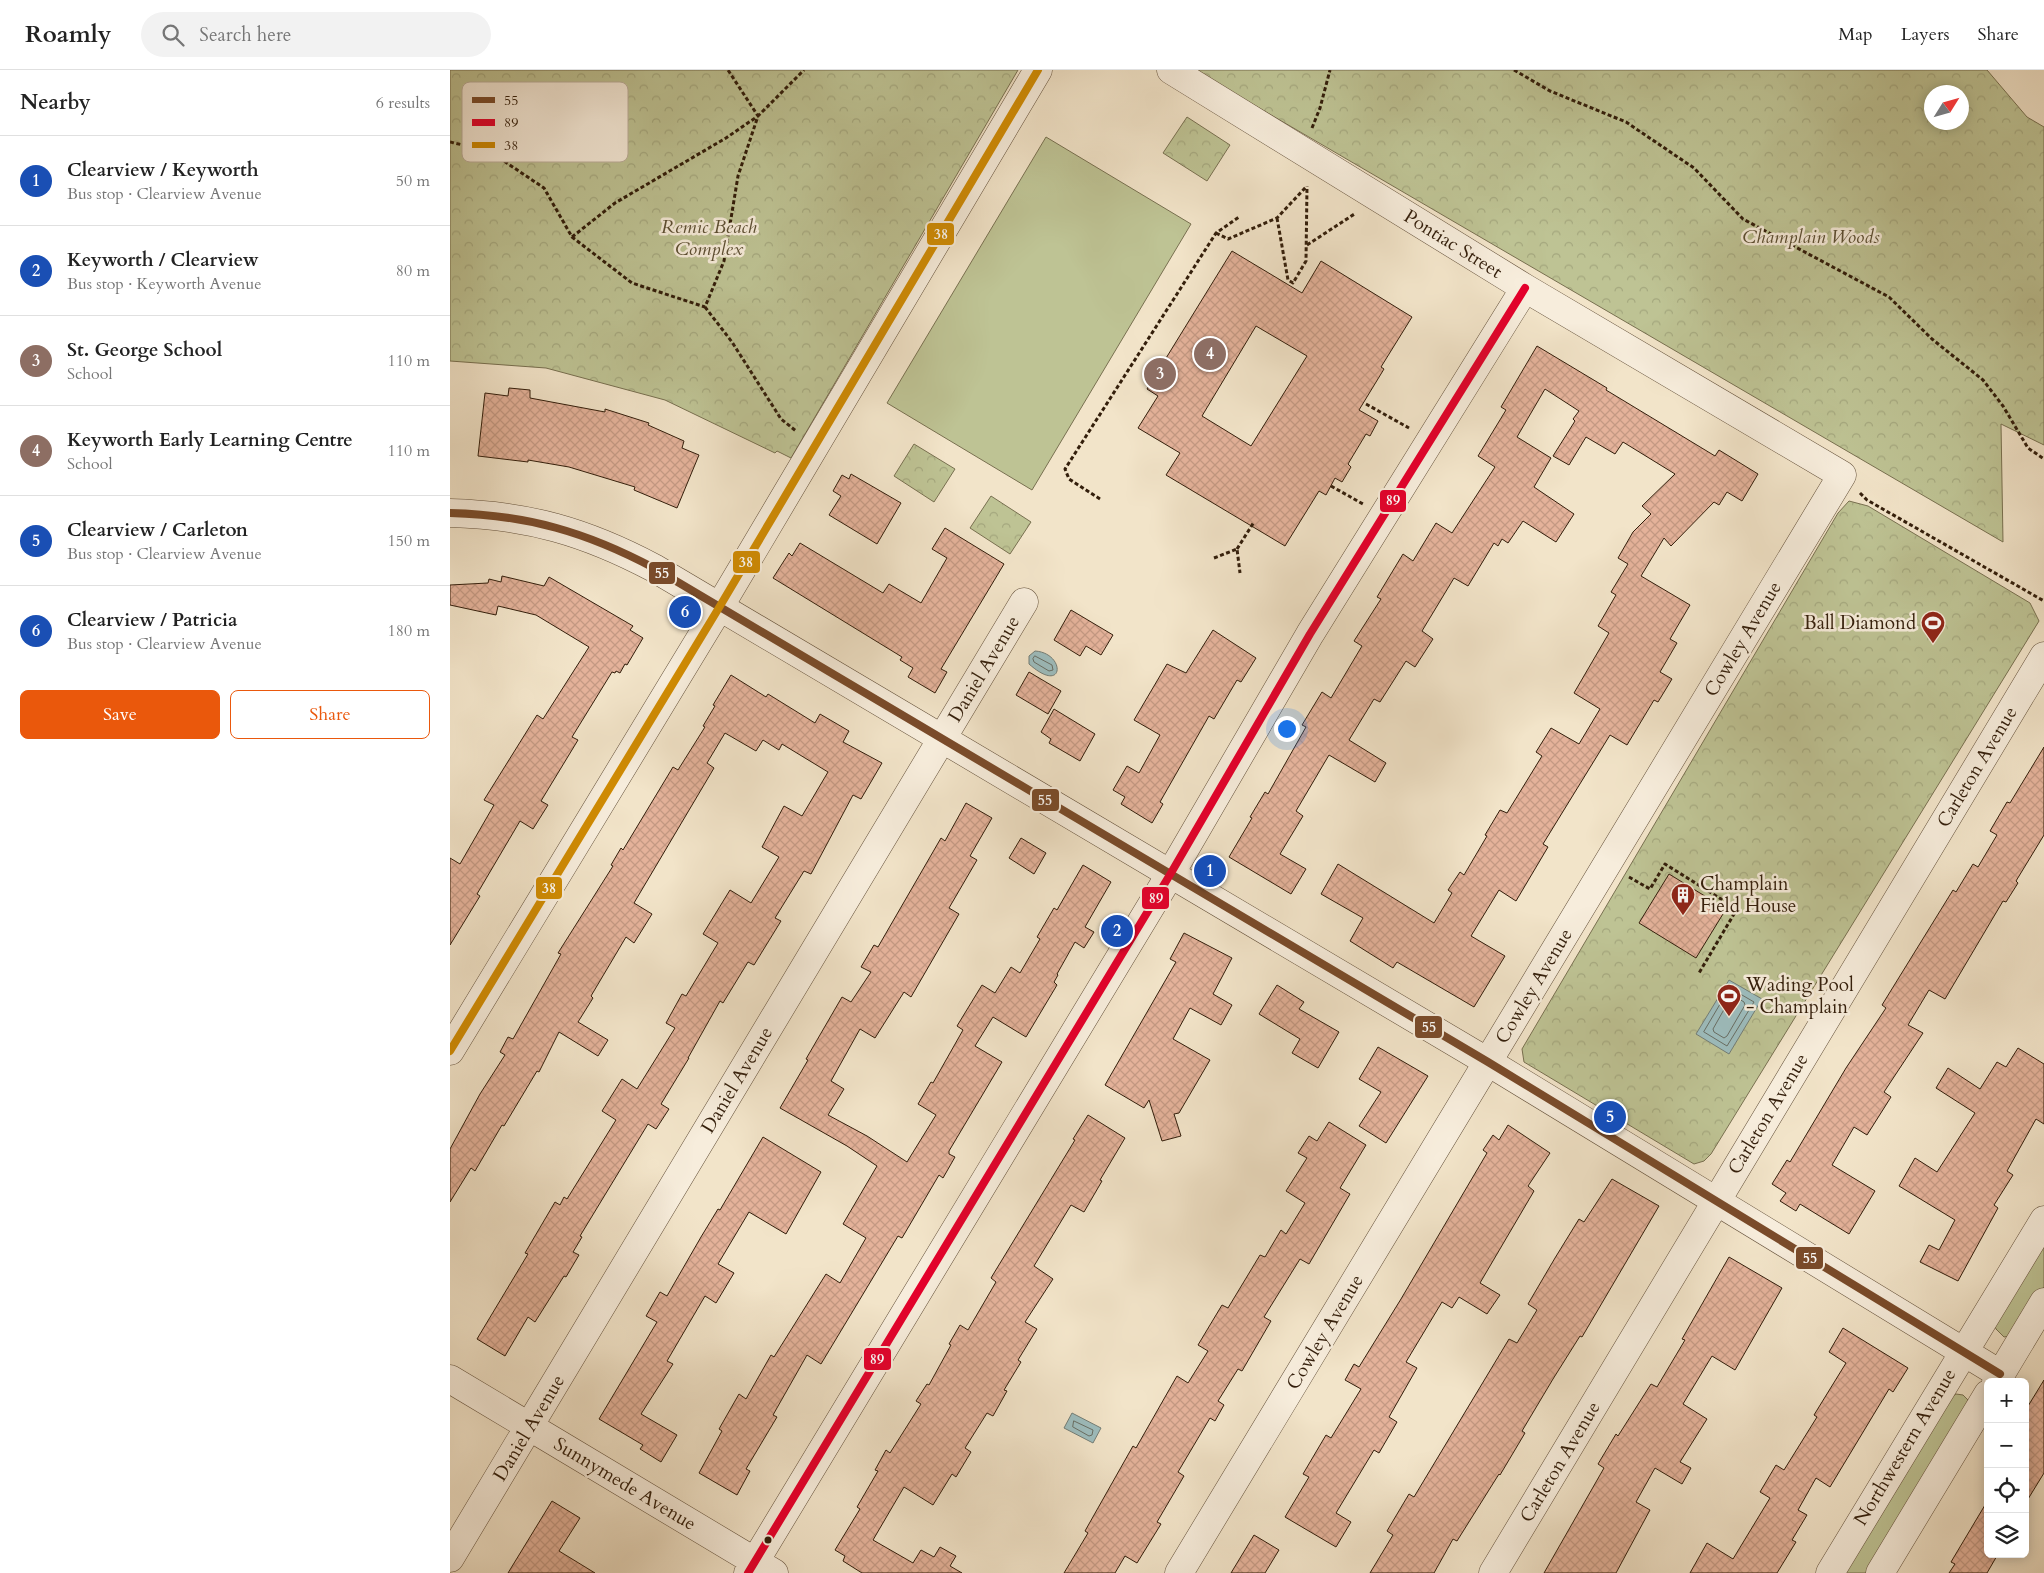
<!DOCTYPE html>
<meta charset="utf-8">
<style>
:root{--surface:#fff;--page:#f2f2f2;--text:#222;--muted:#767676;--line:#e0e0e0;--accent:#ea580c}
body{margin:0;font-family:Cardo,serif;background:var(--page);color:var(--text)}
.controls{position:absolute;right:15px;bottom:15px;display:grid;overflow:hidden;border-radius:8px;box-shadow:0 2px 12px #0003}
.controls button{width:45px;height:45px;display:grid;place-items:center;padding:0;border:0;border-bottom:1px solid var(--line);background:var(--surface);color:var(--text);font:25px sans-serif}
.compass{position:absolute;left:1474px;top:15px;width:45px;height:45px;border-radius:50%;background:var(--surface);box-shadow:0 2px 12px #0003;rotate:53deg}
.you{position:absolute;left:836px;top:658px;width:18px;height:18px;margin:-12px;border:4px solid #fff;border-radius:50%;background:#1a73e8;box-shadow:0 0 0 8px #1a73e833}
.badge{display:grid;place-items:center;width:32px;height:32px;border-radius:50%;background:var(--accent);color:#fff;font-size:16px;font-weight:700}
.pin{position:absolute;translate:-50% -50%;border:2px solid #fff;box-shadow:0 1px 5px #0006}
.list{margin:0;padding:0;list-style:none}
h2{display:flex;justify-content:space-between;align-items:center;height:65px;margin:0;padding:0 20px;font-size:21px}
h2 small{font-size:16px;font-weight:400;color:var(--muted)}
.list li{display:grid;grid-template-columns:32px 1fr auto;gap:15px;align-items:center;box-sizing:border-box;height:90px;padding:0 20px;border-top:1px solid var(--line)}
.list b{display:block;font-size:19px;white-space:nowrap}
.list p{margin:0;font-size:16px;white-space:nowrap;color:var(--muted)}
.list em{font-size:16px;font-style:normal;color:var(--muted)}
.actions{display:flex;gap:10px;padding:15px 20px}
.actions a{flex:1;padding:11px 0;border:1px solid var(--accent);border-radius:8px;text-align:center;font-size:18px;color:var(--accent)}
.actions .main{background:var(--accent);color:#fff}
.icon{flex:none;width:28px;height:28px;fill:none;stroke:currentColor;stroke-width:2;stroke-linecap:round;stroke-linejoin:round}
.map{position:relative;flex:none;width:1594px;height:1503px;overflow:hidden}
header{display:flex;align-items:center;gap:30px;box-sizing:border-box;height:70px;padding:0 25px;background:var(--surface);border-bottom:1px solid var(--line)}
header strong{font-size:24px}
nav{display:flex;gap:28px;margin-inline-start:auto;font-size:18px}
.search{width:350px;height:45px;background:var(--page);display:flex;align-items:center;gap:12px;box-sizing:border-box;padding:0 18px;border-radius:28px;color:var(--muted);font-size:19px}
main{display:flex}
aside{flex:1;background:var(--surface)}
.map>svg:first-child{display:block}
</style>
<header>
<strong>Roamly</strong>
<div class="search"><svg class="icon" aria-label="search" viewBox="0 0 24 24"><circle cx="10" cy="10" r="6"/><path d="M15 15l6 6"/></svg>Search here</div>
<nav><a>Map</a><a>Layers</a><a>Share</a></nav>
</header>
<main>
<aside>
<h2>Nearby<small>6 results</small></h2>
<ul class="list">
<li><span class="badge" style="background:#1a4fb4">1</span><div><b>Clearview / Keyworth</b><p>Bus stop · Clearview Avenue</p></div><em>50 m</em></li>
<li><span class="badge" style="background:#1a4fb4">2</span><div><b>Keyworth / Clearview</b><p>Bus stop · Keyworth Avenue</p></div><em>80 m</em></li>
<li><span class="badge" style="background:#8d6e63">3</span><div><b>St. George School</b><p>School</p></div><em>110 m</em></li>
<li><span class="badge" style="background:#8d6e63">4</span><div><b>Keyworth Early Learning Centre</b><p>School</p></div><em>110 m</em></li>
<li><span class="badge" style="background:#1a4fb4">5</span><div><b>Clearview / Carleton</b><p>Bus stop · Clearview Avenue</p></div><em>150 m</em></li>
<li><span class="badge" style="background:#1a4fb4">6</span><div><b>Clearview / Patricia</b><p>Bus stop · Clearview Avenue</p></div><em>180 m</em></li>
</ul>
<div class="actions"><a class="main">Save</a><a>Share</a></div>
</aside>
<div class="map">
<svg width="1594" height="1503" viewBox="0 0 1594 1503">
<defs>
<pattern id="forest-crowns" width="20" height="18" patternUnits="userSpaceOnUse" patternTransform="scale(1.25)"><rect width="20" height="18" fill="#bec394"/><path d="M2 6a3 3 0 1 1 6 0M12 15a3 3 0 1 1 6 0" fill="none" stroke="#a4a77e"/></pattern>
<pattern id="building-cross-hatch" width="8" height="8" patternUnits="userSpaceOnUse" patternTransform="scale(1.25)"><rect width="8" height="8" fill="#e4b29a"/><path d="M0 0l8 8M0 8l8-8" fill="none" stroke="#c49983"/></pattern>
</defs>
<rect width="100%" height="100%" fill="#f2e4c9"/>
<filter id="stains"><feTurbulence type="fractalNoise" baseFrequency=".004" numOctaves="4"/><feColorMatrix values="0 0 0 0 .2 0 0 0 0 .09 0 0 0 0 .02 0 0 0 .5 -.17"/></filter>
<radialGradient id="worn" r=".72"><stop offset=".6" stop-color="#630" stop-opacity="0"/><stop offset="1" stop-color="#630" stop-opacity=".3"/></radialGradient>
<!-- grass -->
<path fill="#bec394" stroke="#787050" d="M596 67 741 154 582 420 437 333Z
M1594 1167V1217L1565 1265 1554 1267 1546 1259 1543 1251Z
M1506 1324 1513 1325 1518 1330 1519 1339 1420 1503H1394L1500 1328Z"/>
<!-- forest -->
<path fill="url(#forest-crowns)" stroke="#787050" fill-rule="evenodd" d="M0 0H568L341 388 327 381 325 383 215 330 96 298 0 291Z
M744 0H1537L1577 47 1594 57V375L1551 354 1553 472ZM1482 22H1512V52H1482Z
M737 47 780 75 757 111 713 83Z
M464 374 505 399 484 432 444 406Z
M541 426 581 452 560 484 520 458Z
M1399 431 1418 436 1580 533 1589 551 1261 1084 1254 1091 1244 1094 1074 992 1072 979 1388 443Z"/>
<!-- water -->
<path fill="#9dbdbe" stroke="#737d76" d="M585 581C616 583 615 626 579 594V586Z
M1279 910 1312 929 1279 984 1246 964Z
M622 1343 651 1358 643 1373 614 1358Z"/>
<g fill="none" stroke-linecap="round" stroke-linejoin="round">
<!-- shore -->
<path stroke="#686e64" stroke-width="1" d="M585 586 602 595 603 600 599 601 584 592 583 589Z
M1280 918 1304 932 1277 976 1254 962Z
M1284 926 1294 932 1295 935 1277 966 1274 968 1264 962 1263 959 1281 927Z
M624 1351 643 1360 642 1365 639 1366 623 1357Z"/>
</g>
<!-- building -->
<path fill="url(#building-cross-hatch)" stroke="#331e0b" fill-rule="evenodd" d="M782 181 852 223 871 191 962 247 931 297 934 299 909 340 928 351 920 366 916 364 898 394 901 397 892 412 885 408 876 425 869 421 835 476 716 405 730 383 688 358 708 326 697 319ZM806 256 857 286 801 376 752 346Z
M1087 276 1157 318 1156 320 1265 386 1269 380 1308 404 1292 431 1277 422 1269 435 1264 432 1221 476 1214 468 1191 506 1240 535 1220 569 1227 573 1210 602 1222 609 1208 632 1204 630 1177 675 1160 665 1093 774 1098 777 1066 831 1049 820 1021 866 1055 886 1024 937 947 892 943 898 900 871 913 848 871 824 888 794 984 853 1002 823 998 820 1010 802 1014 805 1037 766 1035 765 1050 740 1057 743 1092 686 1086 682 1101 658 1129 674 1150 639 1124 623 1159 563 1148 556 1166 525 1161 522 1178 494 1168 488 1183 462 1201 444 1192 436 1225 404 1173 372 1165 384 1136 367 1119 395 1103 386 1125 351 1123 349 1129 341 1095 319 1067 367 1101 388 1084 417 1124 444 1106 472 1073 451 1058 473 1052 469 1048 476 1044 473 1018 516 1004 508 972 561 983 569 965 597 956 591 930 632 924 629 899 670 936 693 925 712 879 685 846 741 853 746 830 784 856 799 841 824 779 787 802 748 800 747 815 722 818 724 856 657 852 655 872 622 881 628 912 576 904 571 931 529 927 527 953 484 963 491 986 453 1002 463 1045 397 1028 386 1056 340 1051 337Z
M59 318 80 320V328L155 342V339L199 353 198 355 234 371 232 378 249 385 227 438 184 420 185 417 119 397 78 390V392L28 386 35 323 58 326Z
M401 404 451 433 427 474 379 445 391 426 383 421 392 405 399 409Z
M495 458 554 494 491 599 497 602 485 623 458 607 463 598 450 590 452 587 323 508 339 483 342 486 350 473 433 523 439 514 471 533 497 488 482 479Z
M52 506 94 516 99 507 183 556 180 560 193 568 177 595 175 594 170 603 166 601 165 603 162 602 122 667 128 670 91 731 98 735 83 759 70 751 27 824 30 826 0 875V788L10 794 44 735 34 730 87 645 93 649 139 577 86 545 48 536 46 545 0 535V515L38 513 39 509 51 512Z
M621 540 663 565 651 585 636 576 630 586 604 570Z
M763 560 806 588 791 612 787 610 764 649 759 646 710 732 713 734 702 753 671 734 675 727 663 720 677 696 689 703 710 665 684 650 717 594 736 603Z
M579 602 611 621 598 644 566 625Z
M281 605 316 627 318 624 365 653 370 644 399 661 393 672 432 693 411 729 403 725 361 804 354 801 325 848 331 851 304 895 298 892 273 933 270 931 238 988H239L211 1034 219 1039 206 1059 198 1054 130 1166 132 1167 123 1182 129 1185 116 1207 114 1206 85 1252 78 1247 55 1286 27 1269 78 1184 75 1183 105 1132 110 1135 114 1127 117 1129 166 1050 152 1041 172 1009 187 1019 225 958 216 953 232 924 236 926 268 873 253 864 280 820 301 833 329 787 312 777 334 736 352 746 378 702 332 674 329 680 313 670 306 681 275 663 257 693 264 698 184 833 202 844 184 873 176 867 141 926 143 928 128 952 158 970 148 986 109 962 89 1002 87 1001 54 1056 52 1055 25 1101 21 1098 0 1132V1079L30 1024 55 985 50 982 58 967 63 969 111 884 108 883 163 796 161 795 171 778 173 780 223 697 228 700 255 657 253 656 265 636 263 635Z
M604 639 645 664 630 691 599 673 601 669 591 662Z
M1594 677V765L1566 811 1568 813 1556 832 1553 831 1495 929 1479 920 1458 955 1473 963 1434 1022 1441 1027 1417 1065 1404 1057 1382 1095 1425 1121 1399 1164 1350 1134 1346 1141 1330 1131 1336 1123 1322 1114 1337 1090 1340 1092 1396 998 1436 938 1432 935 1503 820 1506 822 1523 794 1528 797 1547 765 1540 761 1557 732 1560 733Z
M516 733 542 748 520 786 527 790 499 838 509 844 461 927 454 922 425 968 410 959 381 1011 394 1019 378 1045 417 1066 457 1092 486 1045 468 1034 481 1012 483 1013 513 960 507 956 532 915 545 923 561 897 570 903 590 869 587 867 604 838 607 840 633 795 661 812 635 857 644 862 634 878 625 872 607 904 608 905 604 912 607 915 576 967 543 947 525 976 552 992 499 1081V1084L505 1087 493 1108 489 1105 452 1168 448 1166 371 1294 357 1285 323 1345 327 1347 296 1399 300 1401 287 1425 249 1403 272 1361 269 1359 289 1324 296 1329 321 1285 324 1287 376 1204 390 1213 416 1168 393 1154 427 1096 397 1076 330 1038 358 990 356 989 392 927 401 932 421 902 411 897 424 875 428 877 491 768 495 771Z
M571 768 596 783 584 804 559 788Z
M1219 804 1276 839 1246 888 1189 853Z
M734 863 782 888 763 924 782 935 771 955 740 938 723 969 760 990 729 1043 724 1044 731 1066 712 1071 699 1030 694 1038 655 1015 726 892 720 889Z
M827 915 854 932 849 939 889 962 868 998 842 983 850 969 809 944Z
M928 977 978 1006 936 1073 909 1056 931 1022 909 1009Z
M1568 978 1594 994V1054L1586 1049 1557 1101 1563 1105 1544 1135 1548 1138 1508 1211 1470 1192 1479 1175 1489 1180 1505 1150 1449 1116 1465 1088 1487 1102 1525 1043 1486 1018 1498 998 1530 1019 1547 992 1556 997Z
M638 1045 675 1068 650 1110 652 1111 634 1142 621 1135 584 1196 603 1209 575 1252 587 1259 568 1290 571 1292 554 1320 557 1321 543 1346 537 1343 515 1378 521 1382 506 1407 502 1404 483 1435 454 1417 423 1470 463 1493 471 1480 484 1487 490 1477 506 1486 500 1496 512 1503H412L393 1491 395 1486 385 1480 410 1439 407 1437 428 1401 425 1400 436 1380 440 1383 471 1334 466 1331 477 1314 479 1315 501 1275 499 1274 510 1255 518 1260 546 1212 541 1208 625 1070 623 1069Z
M879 1052 916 1075 890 1118 900 1124 859 1194 850 1189 814 1247 821 1251 792 1301 788 1299 768 1331 774 1335 765 1351 760 1348 728 1402 734 1406 707 1452 711 1454 687 1493 675 1486 665 1503H614L638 1463 635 1461 683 1376 686 1378 727 1306 738 1313 758 1281 748 1275 772 1235 778 1238 810 1185 815 1187 831 1160 836 1164 855 1133 836 1121 857 1088 848 1083 859 1066 867 1071Z
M1058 1055 1100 1083 1078 1116 1084 1121 1030 1213 1050 1225 1037 1244 1009 1227 1002 1238 992 1232 956 1292 967 1298 939 1347 947 1352 929 1383 924 1380 886 1443 901 1452 886 1477 835 1447 859 1407 853 1404 876 1365 881 1368 911 1319 895 1310 904 1294 909 1297 951 1229 1037 1083 1033 1080 1043 1065 1049 1070Z
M313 1067 371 1102 336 1164 299 1142 268 1194 284 1203 266 1233 255 1226 217 1291 223 1294 191 1344 227 1365 211 1392 190 1379 193 1375 149 1349 207 1252 196 1246 210 1222 217 1226 251 1167 268 1139 270 1140Z
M1162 1109 1209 1136 1132 1267 1130 1266 1103 1309 1072 1361 1075 1363 1050 1405 1049 1404 1007 1471 1003 1469 984 1503H920L943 1465 937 1461 959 1424 964 1427 1059 1269 1067 1273 1087 1240 1078 1234 1105 1188 1129 1149 1134 1152Z
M1279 1187 1332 1218 1285 1300 1262 1286 1233 1334 1257 1349 1230 1392 1241 1398 1232 1414 1205 1398 1186 1432 1200 1440 1166 1503H1094L1154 1398 1148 1394 1166 1364 1168 1366 1201 1314 1207 1317 1235 1270 1232 1269Z
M1393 1258 1458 1298 1443 1322 1439 1319 1380 1417 1366 1408 1348 1440 1357 1445 1342 1470 1346 1472 1327 1503H1240L1257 1473 1283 1489 1320 1428 1310 1422 1326 1395 1334 1400 1367 1347 1364 1345 1396 1293 1379 1282Z
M1594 1310V1403L1575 1434V1341Z
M1538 1430V1484H1548L1537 1503H1499L1505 1494 1501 1492Z
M102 1431 130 1448 109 1481 145 1503H58Z
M804 1465 829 1480 815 1503H781Z"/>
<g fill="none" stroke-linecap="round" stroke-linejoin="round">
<defs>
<path id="minor" d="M721 0 1075 218 1392 405 729 1503
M0 443C78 445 136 462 204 498L1038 992 1550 1304
M0 981 270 536 588 0
M0 1309 324 1503
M1546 1312 1594 1232
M0 1488 574 532
M298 1503 721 803 860 564 1075 218
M1043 1503 1594 586
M1380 1503 1594 1150
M1430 1503 1538 1324"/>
</defs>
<!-- minor casing -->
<use href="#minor" stroke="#63503a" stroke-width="29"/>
<!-- path -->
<path stroke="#331e0b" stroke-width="3" stroke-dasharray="4 2.5" stroke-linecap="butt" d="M1064 0 1100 21 1176 52 1244 98 1293 149 1439 227 1482 269 1533 310 1553 336 1578 378 1594 389
M862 58 870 38 880 0
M0 72 39 81 94 118 122 167 182 213 255 237 274 191 288 106 308 46 354 0
M827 148 838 210 843 213 856 191 857 116
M766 163 778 169 827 148 856 117
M122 167 165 133 276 68 308 46 278 0
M857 175 906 143
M255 237 282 272 331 349 346 361
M916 334 959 358
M881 416 913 434
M1410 423 1417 430 1594 531
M650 429 619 409 615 399 766 163 789 147
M787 479 804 452
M764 488 787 479 790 503
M1179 807 1200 819 1215 794 1287 839 1249 903"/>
<!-- minor -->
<use href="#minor" stroke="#f7eddc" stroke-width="28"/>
<defs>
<path id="bus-1" d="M0 443C78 445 136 462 204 498L1038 992 1550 1304"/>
<path id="bus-2" d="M298 1503 721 803 860 564 1075 218"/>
<path id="bus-3" d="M0 981 270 536 588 0"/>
</defs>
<!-- bus-1 casing -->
<use href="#bus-1" stroke="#f7eddc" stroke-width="11"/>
<!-- bus-2 casing -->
<use href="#bus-2" stroke="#f7eddc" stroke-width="11"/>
<!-- bus-3 casing -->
<use href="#bus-3" stroke="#f7eddc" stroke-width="11"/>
<!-- bus-1 -->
<use href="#bus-1" stroke="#7a4b2a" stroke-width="8"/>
<!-- bus-2 -->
<use href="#bus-2" stroke="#e4002b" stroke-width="8"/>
<!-- bus-3 -->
<use href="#bus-3" stroke="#d08b02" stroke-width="8"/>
</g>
<!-- icons -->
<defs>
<symbol id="stadium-pin" viewBox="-11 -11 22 30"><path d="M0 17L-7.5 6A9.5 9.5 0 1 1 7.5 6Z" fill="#8f2418" stroke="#f7eddc"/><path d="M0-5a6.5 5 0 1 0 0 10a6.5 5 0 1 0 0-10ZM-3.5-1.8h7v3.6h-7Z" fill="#fff"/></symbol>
<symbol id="building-pin" viewBox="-11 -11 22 30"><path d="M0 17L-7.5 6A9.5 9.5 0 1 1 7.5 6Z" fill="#8f2418" stroke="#f7eddc"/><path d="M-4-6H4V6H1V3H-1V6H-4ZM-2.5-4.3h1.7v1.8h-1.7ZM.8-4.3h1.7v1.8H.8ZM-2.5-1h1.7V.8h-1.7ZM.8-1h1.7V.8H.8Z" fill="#fff"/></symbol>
</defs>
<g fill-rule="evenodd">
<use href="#stadium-pin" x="1469" y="539" width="28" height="38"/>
<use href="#building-pin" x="1219" y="811" width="28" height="38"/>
<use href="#stadium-pin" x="1265" y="912" width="28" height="38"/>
</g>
<!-- markers -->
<circle fill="#331e0b" stroke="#f7eddc" stroke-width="2" cx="318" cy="1470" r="4.5"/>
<g text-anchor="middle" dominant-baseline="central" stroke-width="5" stroke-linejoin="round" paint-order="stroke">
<!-- park labels -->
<g font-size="19" font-style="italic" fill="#5d5034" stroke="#f7eddc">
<text x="259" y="157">Remic Beach<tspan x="259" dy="22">Complex</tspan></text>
<text x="1361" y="167">Champlain Woods</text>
</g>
<!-- street labels -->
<g font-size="19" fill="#331e0b" stroke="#f7eddc">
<text transform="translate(1003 174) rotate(32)">Pontiac Street</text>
<text transform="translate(1293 569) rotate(-59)">Cowley Avenue</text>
<text transform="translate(534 599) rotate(-59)">Daniel Avenue</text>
<text transform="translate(1527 697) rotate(-59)">Carleton Avenue</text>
<text transform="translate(1084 916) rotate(-59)">Cowley Avenue</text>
<text transform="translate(287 1010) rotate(-59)">Daniel Avenue</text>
<text transform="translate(1318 1044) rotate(-59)">Carleton Avenue</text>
<text transform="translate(875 1262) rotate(-59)">Cowley Avenue</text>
<text transform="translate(79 1358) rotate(-59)">Daniel Avenue</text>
<text transform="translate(1455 1377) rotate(-59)">Northwestern Avenue</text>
<text transform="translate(1110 1392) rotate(-59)">Carleton Avenue</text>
<text transform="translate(175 1414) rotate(31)">Sunnymede Avenue</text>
</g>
<!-- poi labels -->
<g font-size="19" fill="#331e0b" stroke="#f7eddc" text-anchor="start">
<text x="1466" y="553" text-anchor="end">Ball Diamond</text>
<text x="1250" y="814">Champlain<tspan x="1250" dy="22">Field House</tspan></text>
<text x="1296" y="915">Wading Pool<tspan x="1296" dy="22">- Champlain</tspan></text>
</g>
</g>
<!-- legend -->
<rect x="12" y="12" width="166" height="80" rx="8" fill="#f7eddc" stroke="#bcaf9d" stroke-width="1"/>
<rect x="22" y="27" width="23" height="6" fill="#7a4b2a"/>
<rect x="22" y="49" width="23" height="7" fill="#e4002b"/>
<rect x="22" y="72" width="23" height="6" fill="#d08b02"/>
<g font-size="14" fill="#331e0b">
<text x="54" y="35">55</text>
<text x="54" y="57">89</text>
<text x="54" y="80">38</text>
</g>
<g stroke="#f7eddc" stroke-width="2">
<rect x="476" y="152" width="29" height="24" rx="5" fill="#d08b02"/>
<rect x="929" y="419" width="28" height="24" rx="5" fill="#e4002b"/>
<rect x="282" y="480" width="29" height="24" rx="5" fill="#d08b02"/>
<rect x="198" y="491" width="28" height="24" rx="5" fill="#7a4b2a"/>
<rect x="581" y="718" width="29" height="24" rx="5" fill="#7a4b2a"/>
<rect x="85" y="806" width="28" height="24" rx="5" fill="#d08b02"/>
<rect x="691" y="816" width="29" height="24" rx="5" fill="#e4002b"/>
<rect x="964" y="945" width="29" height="24" rx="5" fill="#7a4b2a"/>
<rect x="1345" y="1176" width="29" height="24" rx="5" fill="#7a4b2a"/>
<rect x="413" y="1277" width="29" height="24" rx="5" fill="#e4002b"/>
</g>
<g font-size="14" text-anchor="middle" font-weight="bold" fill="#fff">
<text x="491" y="169">38</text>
<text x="943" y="435">89</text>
<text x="296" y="497">38</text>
<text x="212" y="508">55</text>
<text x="595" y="735">55</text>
<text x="99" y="823">38</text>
<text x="706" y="833">89</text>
<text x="979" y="962">55</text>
<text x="1360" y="1193">55</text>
<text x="427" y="1294">89</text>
</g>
<rect width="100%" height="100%" filter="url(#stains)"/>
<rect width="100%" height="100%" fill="url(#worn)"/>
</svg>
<div class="controls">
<button>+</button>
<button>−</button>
<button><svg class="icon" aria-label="locate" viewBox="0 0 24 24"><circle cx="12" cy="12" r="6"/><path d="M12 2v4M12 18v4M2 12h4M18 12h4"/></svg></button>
<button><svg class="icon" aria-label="layers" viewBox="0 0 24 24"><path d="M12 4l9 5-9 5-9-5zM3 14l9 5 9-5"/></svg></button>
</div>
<svg class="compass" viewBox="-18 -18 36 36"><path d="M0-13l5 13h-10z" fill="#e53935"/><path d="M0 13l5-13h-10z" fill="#767676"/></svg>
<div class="you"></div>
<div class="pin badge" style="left:760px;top:801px;background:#1a4fb4">1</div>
<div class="pin badge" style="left:667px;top:861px;background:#1a4fb4">2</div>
<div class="pin badge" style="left:710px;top:304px;background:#8d6e63">3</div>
<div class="pin badge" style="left:760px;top:284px;background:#8d6e63">4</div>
<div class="pin badge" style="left:1160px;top:1047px;background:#1a4fb4">5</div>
<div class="pin badge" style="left:235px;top:542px;background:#1a4fb4">6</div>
</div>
</main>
